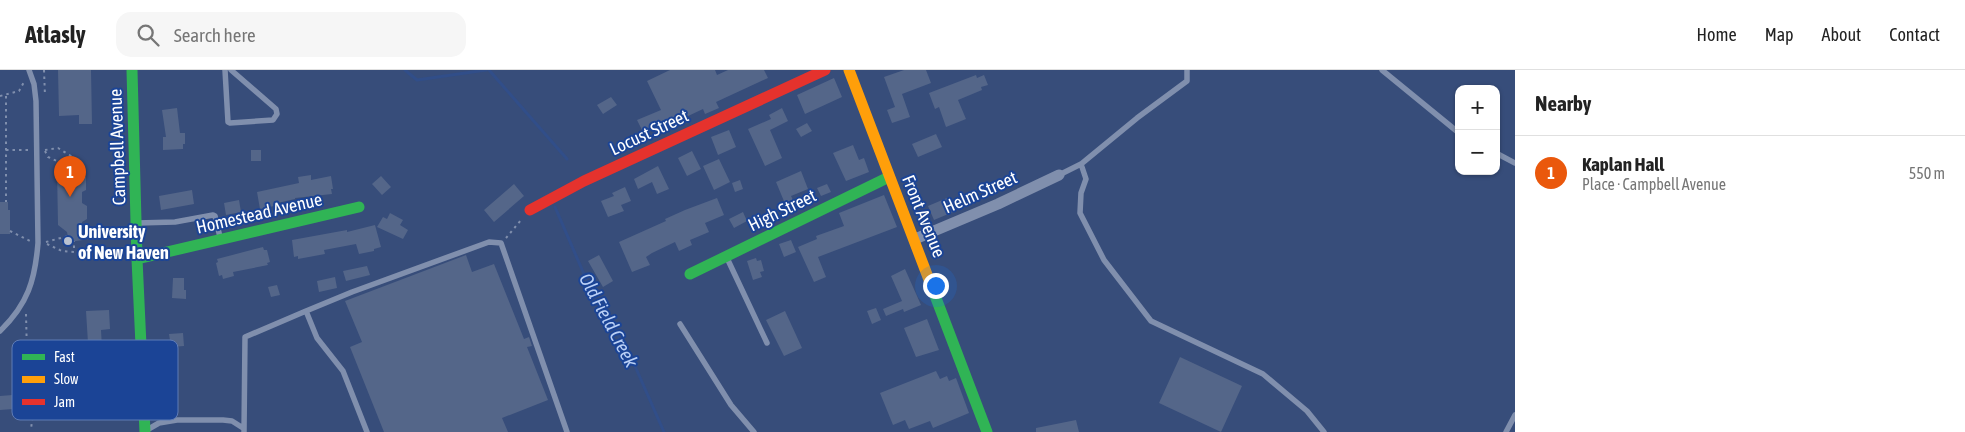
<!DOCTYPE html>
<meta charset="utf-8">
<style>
:root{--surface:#fff;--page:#f6f6f6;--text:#222;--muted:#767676;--line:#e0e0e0;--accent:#ea580c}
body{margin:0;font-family:"Asap Condensed",sans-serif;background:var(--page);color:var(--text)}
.controls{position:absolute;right:15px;top:15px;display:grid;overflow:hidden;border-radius:10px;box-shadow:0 1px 4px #0004}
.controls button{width:45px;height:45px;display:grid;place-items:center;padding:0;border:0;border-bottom:1px solid var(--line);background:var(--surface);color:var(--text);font:25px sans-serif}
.you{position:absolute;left:935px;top:215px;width:18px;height:18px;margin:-12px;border:4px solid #fff;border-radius:50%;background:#1a73e8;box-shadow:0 0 0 8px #1a73e833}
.badge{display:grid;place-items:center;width:32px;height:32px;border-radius:50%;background:var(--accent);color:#fff;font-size:16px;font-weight:700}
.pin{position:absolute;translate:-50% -41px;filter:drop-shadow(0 1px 2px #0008)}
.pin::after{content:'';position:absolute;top:26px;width:18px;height:15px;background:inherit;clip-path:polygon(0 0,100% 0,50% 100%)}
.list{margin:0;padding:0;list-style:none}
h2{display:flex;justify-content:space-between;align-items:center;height:65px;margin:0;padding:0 20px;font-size:21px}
h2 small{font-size:16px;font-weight:400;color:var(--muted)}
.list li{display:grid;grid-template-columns:32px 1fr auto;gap:15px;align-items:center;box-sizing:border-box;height:75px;padding:0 20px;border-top:1px solid var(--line)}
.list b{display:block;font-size:19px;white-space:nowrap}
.list p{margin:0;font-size:16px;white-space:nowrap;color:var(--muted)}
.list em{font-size:16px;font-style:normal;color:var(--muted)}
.icon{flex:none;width:28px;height:28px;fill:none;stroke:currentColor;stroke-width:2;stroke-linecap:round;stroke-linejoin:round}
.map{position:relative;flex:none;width:1515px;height:362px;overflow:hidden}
header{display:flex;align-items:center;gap:30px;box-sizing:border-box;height:70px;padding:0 25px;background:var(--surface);border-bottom:1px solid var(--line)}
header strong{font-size:24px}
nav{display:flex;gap:28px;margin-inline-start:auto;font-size:18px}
.search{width:350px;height:45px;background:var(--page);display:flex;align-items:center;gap:12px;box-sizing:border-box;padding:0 18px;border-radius:15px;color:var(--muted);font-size:19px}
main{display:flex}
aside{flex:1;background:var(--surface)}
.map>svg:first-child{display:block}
</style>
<header>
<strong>Atlasly</strong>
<div class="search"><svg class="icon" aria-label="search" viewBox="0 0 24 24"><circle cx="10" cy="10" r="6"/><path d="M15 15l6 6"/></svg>Search here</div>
<nav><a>Home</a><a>Map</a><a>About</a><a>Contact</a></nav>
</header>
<main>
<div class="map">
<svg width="1515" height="362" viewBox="0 0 1515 362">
<rect width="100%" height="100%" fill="#374d7a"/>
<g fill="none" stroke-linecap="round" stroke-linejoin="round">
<!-- stream -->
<path stroke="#314e89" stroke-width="3" d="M405 0 417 10 486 0
M489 0 567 89
M555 137 593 225 631 287 664 362"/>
</g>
<!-- building -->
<path fill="#546689" d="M58 0H91L92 54H79V45L59 46Z
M670 0H715L717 5 728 0H764L768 8 716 32 719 38 705 44 703 39 669 55 667 51 643 62 637 50 661 40 647 11Z
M904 0H926L931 13 902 24 910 47 892 53 887 40 895 37 884 7Z
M976 5 977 8 984 5 988 15 981 17 982 20 958 30 966 49 946 57 939 37 935 39 929 23Z
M834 8 842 27 805 44 797 25Z
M611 27 617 35 603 44 597 35Z
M177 38 180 63H185V74H183V79L163 80V67H166L162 40Z
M782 38 788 51 770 60 782 88 765 96 748 59 771 49 769 45Z
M807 53 812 61 801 67 796 59Z
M729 60 736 77 718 85 711 67Z
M936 64 942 77 918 87 912 74Z
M853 75 859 90 864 88 869 102 846 111 833 83Z
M251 80H261V91H251Z
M692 81 701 99 687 106 678 88Z
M719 89 730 112 714 120 703 96Z
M66 90H72L82 95V104L86 107V120L82 122V133L87 136V149L82 152 83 170 69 172 67 162 58 155 57 99 66 95Z
M658 96 669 119 657 124 652 112 638 119 634 109Z
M801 101 808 119 791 126 794 132 786 136 776 112Z
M311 105V110L331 106 333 119H331L332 124 295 128V129L273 134 274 136 260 139 257 122 299 113 298 107Z
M381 106 391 117 382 125 372 114Z
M740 110 743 119 735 122 732 113Z
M514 114 524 126 494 152 484 140Z
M827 114 831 122 821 126 817 118Z
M625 117 631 131 621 135 624 141 608 147 601 131 614 126 612 123Z
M192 120 194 134 161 140 159 126Z
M884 125 897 157 818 187 826 207 814 212 798 177 817 169 816 166 844 156 839 143Z
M717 128 724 145 705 153 709 162 690 170 692 175 679 181 675 172 652 183 646 187 650 195 632 202 619 172 666 151 665 149 685 140Z
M947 128 953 142 934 150 928 136Z
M239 130 241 142 226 145 224 133Z
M0 132H8V140H10V164H0Z
M743 142 747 151 734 158 729 149Z
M390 143 403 150 400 155 408 160 403 169 377 157 383 147 387 149Z
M375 155 381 177 374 179V181L359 184 356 174 324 180 325 184 298 189V186L294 187 292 170 347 160V162Z
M791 170 796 182 784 187 779 174Z
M263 177 264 180H267L270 192 267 193 268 195 233 202 234 206 223 209 222 205 219 206 216 193 218 192 217 189Z
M466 185 472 202 494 194 524 269 529 267 532 276 527 277 548 330 502 348 508 362H384L350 277 362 272 345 231Z
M599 185 613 211 603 217 588 191Z
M756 188 757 191 761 190 764 201 760 202 762 207 753 210 747 191Z
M367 196 370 205 346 211 343 201Z
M905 199 921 235 904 242 903 239 886 246 883 239 902 231 891 206Z
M335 207 337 218 319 222 317 211Z
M173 208H184V220H186V229L172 228Z
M277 215 280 225 271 227 268 217Z
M876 238 881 250 872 254 867 241Z
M109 240 110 259 101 260 102 278H99L101 305H104L103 344H91V341H89V319H81L82 304H84L83 293H86L85 273H88L86 241Z
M785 241 802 278 784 286 766 250Z
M927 249 939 280 916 287 904 258Z
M183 263 184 276 171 277 169 264Z
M1180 287 1242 316 1221 362 1159 333Z
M936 301 940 309 947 306 949 311 956 308 969 343 933 358 930 351 909 359 905 350 893 355 880 323Z
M25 324 26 338 0 340V326Z
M1076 350 1079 362H1036V358Z"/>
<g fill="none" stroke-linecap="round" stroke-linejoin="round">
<!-- path -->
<path stroke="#808fad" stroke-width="2" stroke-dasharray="2.5 4" stroke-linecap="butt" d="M44 0 45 26
M0 26 19 21 24 12
M6 26V132
M6 80H28
M45 80 58 78 71 86 72 90
M45 81 48 87 66 95
M10 161 30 171
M506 168 521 150
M46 172 68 166
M47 174 62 181 74 182V171
M26 244 27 285 33 343 31 359
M60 284 86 283V281L123 280"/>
<!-- lane -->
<path stroke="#808fad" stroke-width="5.5" d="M225 0 228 52 230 53 273 50 277 44 276 39 231 0
M1382 0 1459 63
M1496 83 1515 93
M1081 94 1086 109 1081 123 1080 143 1104 190 1151 251 1263 304 1307 341 1324 362
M1059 105 1081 94 1137 48 1187 11V0
M137 153 175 152 213 145 215 146 220 167
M727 188 767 273
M306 241 352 222 489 172 501 173 567 362
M680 254 731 335 754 362
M0 261C28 234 35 210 38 173L36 31 34 14 29 0
M147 360 159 353 177 350H223L232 351 243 358
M244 362 245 267 306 241 317 268 343 301 367 362
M1506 362 1515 345"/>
<!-- street -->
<path stroke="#808fad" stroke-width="11" d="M915 169 998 134 1059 105"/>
<!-- fast -->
<path stroke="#30b455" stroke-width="11" d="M132 0 137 189 145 362
M137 189 359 137
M690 204 889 107
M931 215 987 362"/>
<!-- slow -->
<path stroke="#ff9f0a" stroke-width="11" d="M849 0 931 215"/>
<!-- jam -->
<path stroke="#e5322d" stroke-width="11" d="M530 140 584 111 825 0"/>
</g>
<!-- markers -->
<circle fill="#b9c1d0" stroke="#1b4496" stroke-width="2" cx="68" cy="171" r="5"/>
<g text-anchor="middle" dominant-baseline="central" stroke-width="4" stroke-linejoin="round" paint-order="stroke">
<!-- street labels -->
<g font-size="18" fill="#fff" stroke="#1b4496">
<text transform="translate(649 62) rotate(-25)">Locust Street</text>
<text transform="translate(117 77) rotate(-92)">Campbell Avenue</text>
<text transform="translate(980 122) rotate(-24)">Helm Street</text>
<text transform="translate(782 140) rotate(-26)">High Street</text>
<text transform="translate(259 143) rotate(-13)">Homestead Avenue</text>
<text transform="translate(924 146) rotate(68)">Front Avenue</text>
</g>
<!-- poi labels -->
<g font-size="18" font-weight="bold" fill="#fff" stroke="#1b4496" text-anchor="start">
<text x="78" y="161">University<tspan x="78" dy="21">of New Haven</tspan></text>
</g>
<!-- water labels -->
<g font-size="19" font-style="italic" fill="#bad0f6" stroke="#1b4496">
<text transform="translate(609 250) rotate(62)">Old Field Creek</text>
</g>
</g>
<!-- legend -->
<rect x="12" y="270" width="166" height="80" rx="8" fill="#1b4496" stroke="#5f7cb6" stroke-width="1"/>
<rect x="22" y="284" width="23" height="6" fill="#30b455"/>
<rect x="22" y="306" width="23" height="7" fill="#ff9f0a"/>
<rect x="22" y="329" width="23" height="6" fill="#e5322d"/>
<g font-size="14" fill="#fff">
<text x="54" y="292">Fast</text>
<text x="54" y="314">Slow</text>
<text x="54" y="337">Jam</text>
</g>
</svg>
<div class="controls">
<button>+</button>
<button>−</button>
</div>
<div class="you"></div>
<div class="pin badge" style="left:70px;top:127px">1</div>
</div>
<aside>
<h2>Nearby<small></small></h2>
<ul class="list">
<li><span class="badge">1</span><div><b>Kaplan Hall</b><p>Place · Campbell Avenue</p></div><em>550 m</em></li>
</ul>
</aside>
</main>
